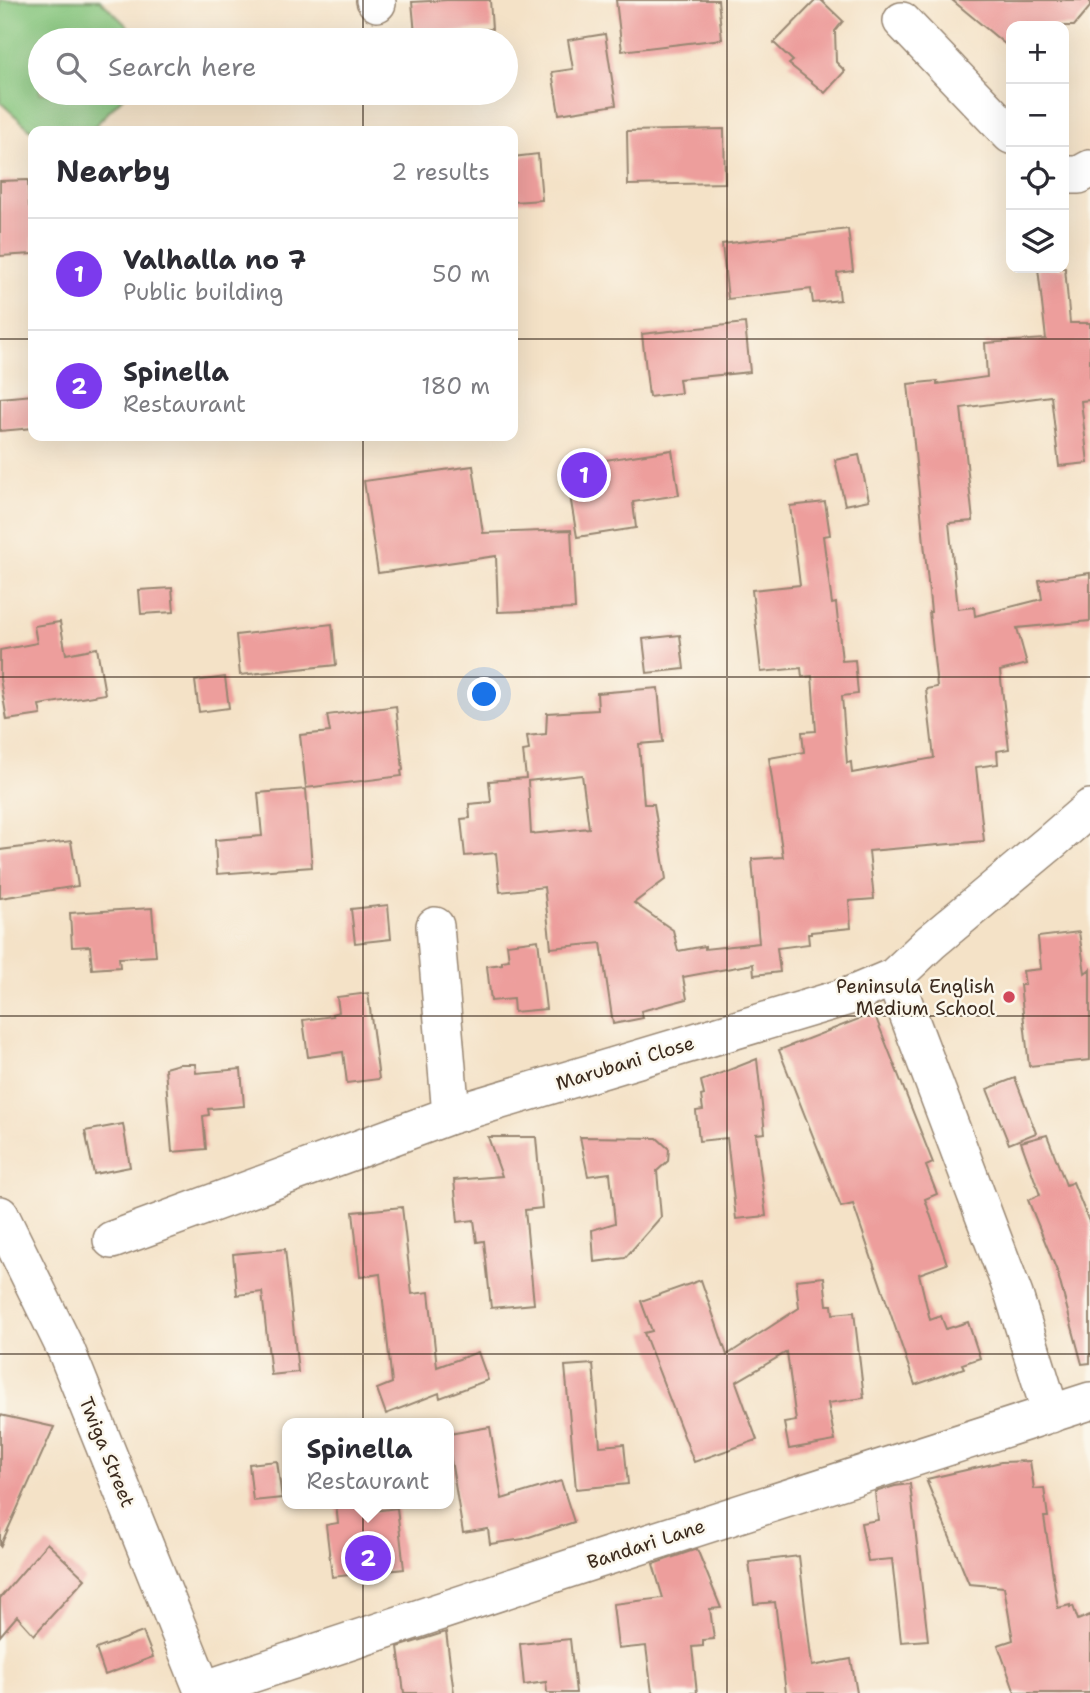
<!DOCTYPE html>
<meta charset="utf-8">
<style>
:root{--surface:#fff;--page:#f2f2f3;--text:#2b2b33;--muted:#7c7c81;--line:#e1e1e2;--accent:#7c3aed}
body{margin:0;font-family:"Shantell Sans",sans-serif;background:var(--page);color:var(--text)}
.controls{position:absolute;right:21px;top:21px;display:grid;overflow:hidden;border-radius:14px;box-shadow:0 7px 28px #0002}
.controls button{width:63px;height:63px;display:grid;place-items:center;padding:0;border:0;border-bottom:2px solid var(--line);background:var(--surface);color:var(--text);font:35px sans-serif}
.you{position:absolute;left:485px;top:695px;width:24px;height:24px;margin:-18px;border:5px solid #fff;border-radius:50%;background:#1a73e8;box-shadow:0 0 0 10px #1a73e833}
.badge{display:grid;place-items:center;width:46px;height:46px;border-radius:50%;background:var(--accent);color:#fff;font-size:23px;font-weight:700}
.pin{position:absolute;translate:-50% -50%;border:4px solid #fff;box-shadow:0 2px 7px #0006}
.popup{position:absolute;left:282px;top:1418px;width:172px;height:91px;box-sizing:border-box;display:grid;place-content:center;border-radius:14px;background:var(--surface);filter:drop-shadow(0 2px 5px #0005);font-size:23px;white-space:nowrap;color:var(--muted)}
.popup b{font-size:26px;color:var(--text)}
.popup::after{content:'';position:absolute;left:50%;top:100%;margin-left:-14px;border:14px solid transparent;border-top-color:var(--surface)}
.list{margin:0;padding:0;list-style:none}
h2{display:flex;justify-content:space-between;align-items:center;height:91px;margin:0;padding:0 28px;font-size:30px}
h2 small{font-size:23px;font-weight:400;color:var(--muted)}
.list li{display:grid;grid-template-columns:46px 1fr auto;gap:21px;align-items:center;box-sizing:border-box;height:112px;padding:0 28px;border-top:2px solid var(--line)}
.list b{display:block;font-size:26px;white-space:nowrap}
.list p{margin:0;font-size:23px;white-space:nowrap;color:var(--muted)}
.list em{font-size:23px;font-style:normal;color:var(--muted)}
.icon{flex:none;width:38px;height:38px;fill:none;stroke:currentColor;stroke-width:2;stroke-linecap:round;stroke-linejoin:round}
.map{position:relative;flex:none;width:1090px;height:1693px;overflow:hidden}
.search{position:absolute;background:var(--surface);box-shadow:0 7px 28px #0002;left:28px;top:28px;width:490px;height:77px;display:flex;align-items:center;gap:18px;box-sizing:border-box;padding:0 24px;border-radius:38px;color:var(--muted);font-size:26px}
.panel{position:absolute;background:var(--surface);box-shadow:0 7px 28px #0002;left:28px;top:126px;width:490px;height:315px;border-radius:14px}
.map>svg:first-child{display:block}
</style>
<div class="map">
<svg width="1090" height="1693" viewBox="0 0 1090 1693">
<rect width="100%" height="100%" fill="#fbf7ec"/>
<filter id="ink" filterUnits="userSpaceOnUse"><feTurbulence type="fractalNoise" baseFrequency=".0143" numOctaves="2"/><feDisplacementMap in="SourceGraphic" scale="14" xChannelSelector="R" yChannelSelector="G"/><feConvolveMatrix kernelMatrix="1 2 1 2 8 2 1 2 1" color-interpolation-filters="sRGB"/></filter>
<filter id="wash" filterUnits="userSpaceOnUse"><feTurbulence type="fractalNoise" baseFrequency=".00686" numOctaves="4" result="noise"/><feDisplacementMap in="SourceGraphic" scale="28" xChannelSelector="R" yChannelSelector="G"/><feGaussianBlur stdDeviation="1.57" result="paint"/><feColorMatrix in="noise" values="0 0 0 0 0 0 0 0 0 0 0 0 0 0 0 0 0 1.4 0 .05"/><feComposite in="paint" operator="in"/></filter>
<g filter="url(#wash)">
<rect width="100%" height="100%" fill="#f4e2c7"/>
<!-- park -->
<path fill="#85c57d" stroke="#60784e" stroke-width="2" d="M0 0H100L142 40H40V93H127L90 131 33 132 0 102Z"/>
<g id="blocks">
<!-- building -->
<path fill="#ed9e9c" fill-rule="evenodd" d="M447 0H490L492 29 415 34 412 2Z
M616 0H718L722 39 622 51Z
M816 0H821L843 21 835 31 836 62 845 71 825 93 789 64 793 61 774 43Z
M952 0H1090V7L1074 26H1011V49Z
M605 34 616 105 559 114 552 72 573 69 568 40Z
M724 129 725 183 628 185 627 131Z
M538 154 542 200 513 202V157Z
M28 180 29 206 33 205V254L0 256V181Z
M848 229 853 271 837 273 840 300 813 303 811 289 728 299 722 244Z
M1038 268H1065L1070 323H1090V400L1081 401 1088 463 1059 466 1051 396 961 408 973 521 949 523 958 609 974 607 975 616 1042 599 1039 580 1090 573V621L1017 628 1027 664 1000 671 1009 749 997 751 998 764 976 767 984 841 869 851 874 899 849 901 851 928 811 932V934H808L809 944 777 948 780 972 754 975 753 964 683 977 687 999 641 1011 643 1018 613 1024 601 943 551 948 544 887 500 892 496 853 465 856 461 819 470 818 469 804 491 802 489 781 526 778 523 751 529 750 527 736 546 734 547 713 598 710 597 693 658 688 663 742 639 744 644 804H654L666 879 634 903 673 930 678 951 705 946V949L759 943 752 859 783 857 769 758 804 752 802 732 816 731 812 676 802 677 801 668 761 672 752 590 800 585 790 506 825 502 830 535 823 536 832 604 836 603 842 661 855 660 858 694 842 696 847 763 851 762 852 773 934 758 926 689 937 687 929 612H931L908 384 937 381V384L987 377 985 343 1046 339ZM582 775 589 828 531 834 528 781Z
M745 323 750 372 679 379 681 393 649 397 642 334Z
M33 395V428L0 431V398Z
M672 450 679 495 633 502 636 528 577 537 565 466Z
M859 455 869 500 845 505 835 460Z
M473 466 483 533 571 530 575 609 498 612 496 556 378 573 364 481Z
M172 588 174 612 141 614 139 590Z
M60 622 66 654 97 648 105 694 39 705 41 715 7 720 0 679V650L37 643 34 626Z
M332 624 336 665 240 675 236 635Z
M680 635 684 669 647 673 643 639Z
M225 677 229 708 199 712 195 681Z
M396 706 403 770 401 771 402 776 306 788 300 735 330 732 327 715Z
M306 789 312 867 217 874 215 840 262 836 258 793Z
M71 841 78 886 0 898V850Z
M388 905 391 939 355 943 351 909Z
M152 908 156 956 119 958 120 967 92 969 90 946 72 947 70 913Z
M1079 932 1085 973 1090 969V1060L1029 1066 1020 985H1025L1023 971 1041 969 1038 937Z
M538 940 546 1009 514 1012 513 999 491 1001 487 966 502 964V961L509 960 507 944Z
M368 993 379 1079 347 1083 343 1052 308 1057 303 1020 333 1016 332 1014 339 1012 337 997Z
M874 1013 933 1163 926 1166 937 1194 925 1199 947 1264 919 1274 930 1320 941 1316 946 1329 968 1322 980 1358 962 1364 964 1368 915 1385 853 1204 841 1207 779 1050Z
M757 1059 765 1133 756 1134 766 1216 736 1219 727 1138 699 1141 696 1111 703 1110 701 1096 704 1095 701 1081Z
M179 1064H195L196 1073 241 1069 244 1106 208 1109 209 1115 203 1116 206 1149 172 1152 165 1068Z
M1015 1078 1036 1133 1009 1144 987 1089Z
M123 1124 130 1167 94 1174 85 1131Z
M1047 1135 1066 1185 1073 1182 1090 1224V1363L1082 1364 1057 1271 1028 1200 1040 1195 1021 1142Z
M488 1137H536L542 1208 525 1210 534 1304 491 1308 484 1241 477 1242 474 1220 458 1222 454 1180 502 1176Z
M580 1137 657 1138 669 1149 668 1161 657 1171 661 1217 625 1258 594 1262 592 1230 615 1223 610 1173 588 1176Z
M402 1207 412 1294 429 1292 437 1367 478 1352 488 1380 440 1398 439 1393 386 1414 377 1389 392 1383 380 1274 360 1277 353 1212Z
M285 1249 298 1372 271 1375 262 1292 237 1295 233 1254Z
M824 1277 827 1305H832L833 1314 854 1312 864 1398 828 1403 835 1441 789 1449 784 1423 796 1421 787 1352 736 1382 757 1440 694 1462 644 1333 652 1331 641 1301 701 1280 727 1355 799 1308 796 1280Z
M593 1364 600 1446 624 1444 628 1484 576 1489 565 1366Z
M0 1415 54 1427 0 1547Z
M490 1427 502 1499 561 1481 574 1522 523 1539 490 1544 488 1529 463 1533 449 1448V1434Z
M277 1461 282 1498 253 1501 249 1464Z
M1030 1461 1034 1489 1044 1488 1048 1517H1044L1058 1608 1070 1605V1607L1073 1606 1078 1620 1090 1615V1693H1015L998 1645 1013 1640 1004 1587 969 1584 927 1482H929L927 1479 1001 1462Z
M910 1484 928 1640 901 1642 892 1559 868 1561 861 1523 878 1520 875 1492 895 1486Z
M336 1504H365L366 1512 397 1508 404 1569 332 1577 326 1525 338 1523Z
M47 1543 85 1579 34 1635 17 1616 0 1636V1598Z
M697 1549 721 1608 710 1609 714 1639 703 1640V1646L692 1647 697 1693H652L646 1646 618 1649 613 1604 663 1598 653 1564Z
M799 1556 812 1666 851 1659 857 1693H786L775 1602 754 1604 749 1562Z
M143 1632 153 1657 105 1675 96 1649Z
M446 1632 454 1693H404L398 1647Z
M570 1639 576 1693H547L546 1682 524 1685 520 1644Z"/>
</g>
</g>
<g filter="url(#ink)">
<use href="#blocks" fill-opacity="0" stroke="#988672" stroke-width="2"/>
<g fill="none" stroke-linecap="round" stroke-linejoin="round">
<defs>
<path id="minor" d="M375 0 377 3
M902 21 1011 135
M1064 175H1079L1090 169
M435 926 451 1115
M894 977 1014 1295 1051 1414
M0 1215 66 1350 204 1693
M112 1240 451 1115 849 996 894 977 931 942 1052 841 1090 808
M203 1690 577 1566 1090 1401"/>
</defs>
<!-- minor casing -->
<use href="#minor" stroke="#988672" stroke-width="40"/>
<!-- minor -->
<use href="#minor" stroke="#fff" stroke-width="37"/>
</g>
</g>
<!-- grid -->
<path fill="none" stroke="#3b2a1e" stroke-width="2" stroke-opacity="0.55" d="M363 0V40M727 0V1693M363 93V131M0 339H33M513 339H1090M363 436V1693M0 677H1090M0 1016H1090M0 1354H1090"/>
<!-- markers -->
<circle fill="#d1495b" stroke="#fbf7ec" stroke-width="2.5" cx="1009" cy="997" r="7"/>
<g text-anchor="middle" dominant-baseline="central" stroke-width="5" stroke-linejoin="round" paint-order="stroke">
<!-- poi labels -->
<g font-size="19" fill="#3b2a1e" stroke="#fbf7ec" text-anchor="end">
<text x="995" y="986">Peninsula English<tspan x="995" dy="22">Medium School</tspan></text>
</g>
<!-- street labels -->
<g font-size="19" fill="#3b2a1e" stroke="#fbf7ec">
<text transform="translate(625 1063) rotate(-17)">Marubani Close</text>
<text transform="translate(107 1452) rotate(68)">Twiga Street</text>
<text transform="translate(646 1544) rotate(-18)">Bandari Lane</text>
</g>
</g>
</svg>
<div class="controls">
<button>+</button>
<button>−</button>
<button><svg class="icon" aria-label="locate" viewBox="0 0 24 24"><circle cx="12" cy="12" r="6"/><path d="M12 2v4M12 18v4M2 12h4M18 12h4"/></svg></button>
<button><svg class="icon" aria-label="layers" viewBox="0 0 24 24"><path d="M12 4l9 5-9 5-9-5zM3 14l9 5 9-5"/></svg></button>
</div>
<div class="you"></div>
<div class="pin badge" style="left:584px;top:475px">1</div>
<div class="pin badge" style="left:368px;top:1558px">2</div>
<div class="popup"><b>Spinella</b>Restaurant</div>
<div class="search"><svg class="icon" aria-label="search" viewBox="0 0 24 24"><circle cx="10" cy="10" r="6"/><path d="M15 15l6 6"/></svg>Search here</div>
<section class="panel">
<h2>Nearby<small>2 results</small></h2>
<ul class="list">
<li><span class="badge">1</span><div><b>Valhalla no 7</b><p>Public building</p></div><em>50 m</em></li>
<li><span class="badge">2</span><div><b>Spinella</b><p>Restaurant</p></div><em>180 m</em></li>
</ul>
</section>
</div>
